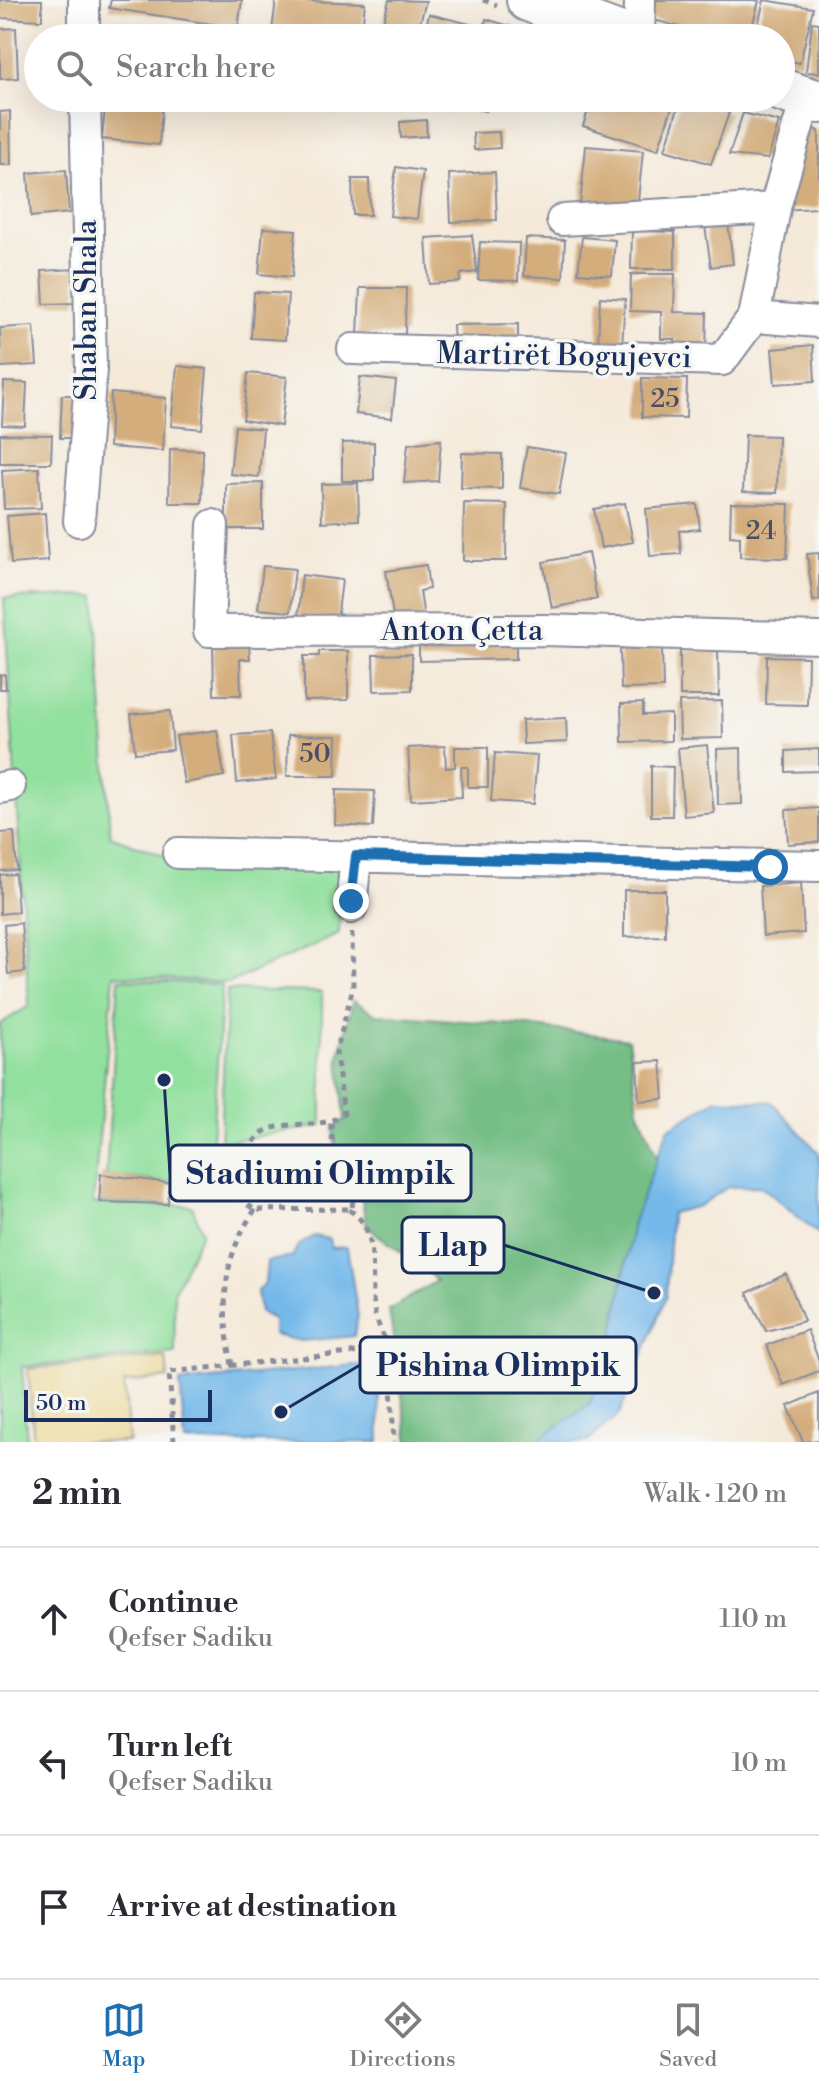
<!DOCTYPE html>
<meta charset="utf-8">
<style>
:root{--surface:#fff;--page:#f7f7f7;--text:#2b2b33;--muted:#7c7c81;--line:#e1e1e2;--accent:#1f6fb2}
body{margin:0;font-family:"Libre Bodoni",serif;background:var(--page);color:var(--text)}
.scale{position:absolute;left:24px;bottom:20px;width:188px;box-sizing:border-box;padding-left:8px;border:4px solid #1b2f5e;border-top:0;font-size:22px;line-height:28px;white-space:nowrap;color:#1b2f5e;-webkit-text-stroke:6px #f6f6f2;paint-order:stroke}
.stop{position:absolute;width:24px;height:24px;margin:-18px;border:6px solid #1f6fb2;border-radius:50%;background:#fff}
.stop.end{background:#1f6fb2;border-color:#fff;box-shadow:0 2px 8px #0008}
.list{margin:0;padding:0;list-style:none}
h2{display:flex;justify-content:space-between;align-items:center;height:104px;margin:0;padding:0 32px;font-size:34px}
h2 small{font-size:26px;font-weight:400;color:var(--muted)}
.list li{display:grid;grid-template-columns:52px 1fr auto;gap:24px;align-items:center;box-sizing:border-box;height:144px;padding:0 32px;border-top:2px solid var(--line)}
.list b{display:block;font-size:30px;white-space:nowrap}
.list p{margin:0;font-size:26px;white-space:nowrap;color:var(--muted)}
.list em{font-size:26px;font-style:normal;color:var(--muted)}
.icon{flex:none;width:44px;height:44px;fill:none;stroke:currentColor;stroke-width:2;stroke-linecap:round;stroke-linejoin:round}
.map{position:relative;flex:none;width:819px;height:1442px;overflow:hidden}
.search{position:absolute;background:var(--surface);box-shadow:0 8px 32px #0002;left:24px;right:24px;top:24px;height:88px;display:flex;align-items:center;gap:20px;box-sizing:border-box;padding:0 28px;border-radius:44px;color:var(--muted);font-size:30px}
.sheet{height:536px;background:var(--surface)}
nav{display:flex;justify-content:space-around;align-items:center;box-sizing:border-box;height:112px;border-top:2px solid var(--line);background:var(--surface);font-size:22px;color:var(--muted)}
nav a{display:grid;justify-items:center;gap:4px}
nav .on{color:var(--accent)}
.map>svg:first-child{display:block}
</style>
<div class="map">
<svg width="819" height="1442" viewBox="0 0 819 1442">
<rect width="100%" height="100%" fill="#f6f6f2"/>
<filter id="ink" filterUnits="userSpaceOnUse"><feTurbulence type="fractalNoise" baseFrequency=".0125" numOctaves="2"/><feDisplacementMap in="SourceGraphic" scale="16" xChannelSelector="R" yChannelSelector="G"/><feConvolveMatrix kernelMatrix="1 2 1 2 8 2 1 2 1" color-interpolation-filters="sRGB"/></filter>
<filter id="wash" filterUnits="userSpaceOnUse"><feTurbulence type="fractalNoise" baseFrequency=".006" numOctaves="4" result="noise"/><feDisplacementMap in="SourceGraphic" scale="32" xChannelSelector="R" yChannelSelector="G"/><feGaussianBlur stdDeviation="1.8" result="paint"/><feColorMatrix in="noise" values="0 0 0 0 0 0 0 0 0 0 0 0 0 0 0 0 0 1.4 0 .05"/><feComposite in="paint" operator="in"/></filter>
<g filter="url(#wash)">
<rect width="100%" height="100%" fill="#f5eada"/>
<!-- green -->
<path fill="#92e09e" stroke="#56887e" stroke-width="2" d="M96 596 110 836 176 860 341 865 339 934 229 983 114 975 93 1203 192 1206 202 1232 174 1291 175 1353 22 1367 27 1442H0V1024L29 1006 4 598Z
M119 979 222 985 209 1188 106 1175Z
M227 990 322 992V1126L220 1142Z"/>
<!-- forest -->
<path fill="#75be85" stroke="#487672" stroke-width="2" d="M353 1000 376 1014 527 1026 628 1039 638 1109 659 1162 603 1405 557 1442H409L389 1310 436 1281 426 1270 367 1227 361 1195 336 1149 333 1128 345 1120 339 1057Z"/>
<!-- sand -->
<path fill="#eeda9e" stroke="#84847e" stroke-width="2" d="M166 1357 168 1378 124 1383 129 1442H34L28 1369Z"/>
<!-- water -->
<path fill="#74b9ea" stroke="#4874a4" stroke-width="2" d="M717 1099 772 1102 819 1153V1234L761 1186 728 1187 699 1206 671 1213 666 1297 619 1415 586 1442H536L590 1403 611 1349 633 1222 668 1129Z
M314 1236 329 1239 331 1248 347 1247 358 1316 354 1336 301 1341 273 1335V1319L260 1313 257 1291 265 1283 267 1261 292 1257 298 1246Z
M378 1363 380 1442H185L180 1382Z"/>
<g id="blocks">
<!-- building -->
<path fill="#d4ad7b" d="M0 0H42V20L0 18Z
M111 0H242L238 28 109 8Z
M276 0 365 3 361 38H271Z
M389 0 426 1 416 38H394L396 33 381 30Z
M645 0H755L759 1 749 38H720L643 17Z
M764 0 813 8 800 63 781 59V38H755Z
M429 14 474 25 471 38H423Z
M486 19 516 28 513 38H481Z
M812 22 819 23V73L806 72Z
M16 28 18 78 0 79V29Z
M112 28 169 33V38H111Z
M106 98H163L159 145 102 139Z
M462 98H489L486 111 460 106Z
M592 98H675L658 150 583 126Z
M681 98 729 113 711 164 665 150Z
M10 111 11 165H0V112Z
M743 113 779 122 768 159 729 155Z
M426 120 427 136 401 138 400 122Z
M806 126 819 131V208L779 210Z
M499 132 500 148 474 150 473 133Z
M586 146 643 151 637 211 580 205Z
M396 167 423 171 417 219 390 216Z
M66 170 69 213 31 217 28 173Z
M495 172 497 220 451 222 449 174Z
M352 179H369L370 215H353Z
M728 222 733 264 711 267 705 226Z
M263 228 296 230 292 277 259 274Z
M632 231 675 232V269H631Z
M472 235 477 272 461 274 460 282 429 284 426 238Z
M582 237 615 240 612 276 578 273Z
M526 238 565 240 563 278 524 276Z
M480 242 519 243 518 281 478 280Z
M76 269 77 303 44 304 42 271Z
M631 274H675L674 312 707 313 706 353H675V339H661V312L630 311Z
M360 288H406L405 334 358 336Z
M254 292 288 294 285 340 251 338Z
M600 297 625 299 622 347 598 344Z
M518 324V345L454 346 453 325Z
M34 326 37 365 1 367 0 328Z
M813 345 815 381 775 384 772 349Z
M177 366 207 369 202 429 171 426Z
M248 373 287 377 281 426 243 420Z
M360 377 396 381 392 418 356 414Z
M642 378 687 379 686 418 642 417Z
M4 382 27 383 25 426 2 425Z
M111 393 166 398 163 451 109 447Z
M62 395H85L83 438H60Z
M235 426 263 429 259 477 230 474Z
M0 434 52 435 51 463H0Z
M745 435 778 436 777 493 743 492Z
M441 440 438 481 404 483 408 444Z
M374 442V481H342V443Z
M527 447 566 453 559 494 520 488Z
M170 449 203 450 202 503H169Z
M462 453 502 454V489L461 488Z
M39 468 41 508 4 509 2 470Z
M263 483V529H226V484Z
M358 483 359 520 322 522 321 484Z
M464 503 507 504 506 561H463Z
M625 503 633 542 601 548 594 509Z
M731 503 789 504 787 558 740 557V537L730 536Z
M697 504 700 529 679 531 681 554 650 556 646 509Z
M45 513 48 561 11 564 7 516Z
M588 553 597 599 552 608 543 562Z
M819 553V600L813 601 807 554Z
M426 565 429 589 420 591 424 618 394 622 386 571Z
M263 566 295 569 290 612 258 609Z
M302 575 342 580 337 621 298 616Z
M516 642V659L419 661V644Z
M213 644H249L250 659H240L241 695H214Z
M662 648 663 688 621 689 620 649Z
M718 649 719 696H680V650Z
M319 651H348V700L304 701V656H319Z
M412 654V690L374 691 373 655Z
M767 656 808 657 807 705 766 704Z
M5 674 6 689H0V675Z
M722 701 723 738 680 739 679 702Z
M643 703V715L671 714V741L622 742 621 704Z
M170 711 173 750 135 753 131 714Z
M566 718 567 742 523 744 522 720Z
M217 730 224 776 184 783 176 736Z
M270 733 276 779 237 783 233 735Z
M288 735 337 736 336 776H287Z
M707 745 714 813 684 816 678 748Z
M445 746 446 768 455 767V747H488V787H468V767H461L462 797 411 800 408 748Z
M741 748 742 804 718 805 717 749Z
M819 749V771L786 772V751Z
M495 753 537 756 533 804 491 801Z
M651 766 673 767 672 816H651Z
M336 790 375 791 373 827 335 825Z
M819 808V842L788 844 786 810Z
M14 832 17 870 0 871V833Z
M15 874 18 912 0 914V875Z
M801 883 804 933 763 936 760 886Z
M624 890H665V936L624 937Z
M21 923 25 972 8 974 4 925Z
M661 1061 664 1099 639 1101 637 1062Z
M101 1174 169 1183 168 1204 99 1202Z
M786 1274 804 1321 766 1331 747 1293Z
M807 1330 819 1361V1371L783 1385 767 1345Z
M819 1393V1440L803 1442 788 1406Z"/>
</g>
</g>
<g filter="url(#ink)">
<use href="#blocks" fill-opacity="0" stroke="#888c9c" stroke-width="2"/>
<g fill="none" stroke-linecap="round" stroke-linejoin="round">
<defs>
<path id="street" d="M84 0V38
M639 38 640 0
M562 220 775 208
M754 317 819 322
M353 349 722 360 754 317 776 204 806 98
M79 521 91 369 85 98
M213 525 209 631 545 630 819 638
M0 788 10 786
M178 853 819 866
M351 908 356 856"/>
<path id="secondary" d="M528 0 632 38
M781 90 819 102"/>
</defs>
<!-- street casing -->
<use href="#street" stroke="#888c9c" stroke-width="34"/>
<!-- secondary casing -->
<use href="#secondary" stroke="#888c9c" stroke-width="46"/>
<!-- path -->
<path stroke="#888c9c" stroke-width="5" stroke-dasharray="6 6" stroke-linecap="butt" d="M483 0 497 5
M664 30 685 38
M331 1123 333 1151 354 1186 352 1209 255 1210 244 1202C242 1180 244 1137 270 1129 296 1120 320 1130 344 1114L336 1053 353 987 352 933
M349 1210C383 1229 368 1282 375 1314 378 1326 385 1338 389 1349
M232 1365C221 1308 220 1260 255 1210
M174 1442 169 1372 389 1349 394 1442"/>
<!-- street -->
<use href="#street" stroke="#fff" stroke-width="30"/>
<!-- secondary -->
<use href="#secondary" stroke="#fff" stroke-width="42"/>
</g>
</g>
<g fill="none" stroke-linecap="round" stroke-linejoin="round" filter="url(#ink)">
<!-- route -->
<path stroke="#1f6fb2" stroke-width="10" d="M351 901 356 856 770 867"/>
</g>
<g text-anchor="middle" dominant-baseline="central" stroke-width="7" stroke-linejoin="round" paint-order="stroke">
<!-- number labels -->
<g font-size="26" fill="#494e65">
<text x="665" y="399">25</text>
<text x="761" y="531">24</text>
<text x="315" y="754">50</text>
</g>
<!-- street labels -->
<g font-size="30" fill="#1b2f5e" stroke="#f6f6f2">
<text transform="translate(87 310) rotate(-90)">Shaban Shala</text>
<text transform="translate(564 356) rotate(1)">Martirët Bogujevci</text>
<text x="462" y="631">Anton Çetta</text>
</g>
</g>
<!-- callouts -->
<path fill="none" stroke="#1b2f5e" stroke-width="3" d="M164 1080L170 1173M654 1293L504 1245M281 1412L360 1365"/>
<g fill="#1b2f5e" stroke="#f6f6f2" stroke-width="3">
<circle cx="164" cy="1080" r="8"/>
<circle cx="654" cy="1293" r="8"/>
<circle cx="281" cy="1412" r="8"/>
</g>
<g fill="#f6f6f2" stroke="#1b2f5e" stroke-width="3">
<rect x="170" y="1145" width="301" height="56" rx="8"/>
<rect x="402" y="1217" width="102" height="56" rx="8"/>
<rect x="360" y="1337" width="276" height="56" rx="8"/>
</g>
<g font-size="32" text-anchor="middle" font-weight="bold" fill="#1b2f5e">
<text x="320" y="1184">Stadiumi Olimpik</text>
<text x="453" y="1256">Llap</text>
<text x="498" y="1376">Pishina Olimpik</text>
</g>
</svg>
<div class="scale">50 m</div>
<div class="stop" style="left:770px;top:867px"></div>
<div class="stop end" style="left:351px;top:901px"></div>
<div class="search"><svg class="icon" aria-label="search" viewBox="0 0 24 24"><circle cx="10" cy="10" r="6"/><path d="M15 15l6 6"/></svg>Search here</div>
</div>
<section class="sheet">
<h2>2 min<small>Walk · 120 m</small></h2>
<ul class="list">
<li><svg class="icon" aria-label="ahead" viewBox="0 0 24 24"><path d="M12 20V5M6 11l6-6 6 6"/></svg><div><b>Continue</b><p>Qefser Sadiku</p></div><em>110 m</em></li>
<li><svg class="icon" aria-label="left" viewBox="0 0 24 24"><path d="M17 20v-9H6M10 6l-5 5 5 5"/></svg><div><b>Turn left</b><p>Qefser Sadiku</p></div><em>10 m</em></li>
<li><svg class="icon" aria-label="arrive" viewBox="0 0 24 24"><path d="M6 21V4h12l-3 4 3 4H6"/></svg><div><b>Arrive at destination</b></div></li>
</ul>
</section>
<nav>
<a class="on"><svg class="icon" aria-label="map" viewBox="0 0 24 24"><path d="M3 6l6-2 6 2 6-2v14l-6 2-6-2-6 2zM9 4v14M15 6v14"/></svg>Map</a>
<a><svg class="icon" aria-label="directions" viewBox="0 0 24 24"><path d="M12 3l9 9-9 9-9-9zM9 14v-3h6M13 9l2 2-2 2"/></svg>Directions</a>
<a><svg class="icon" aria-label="saved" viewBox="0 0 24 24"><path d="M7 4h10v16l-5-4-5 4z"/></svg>Saved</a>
</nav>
